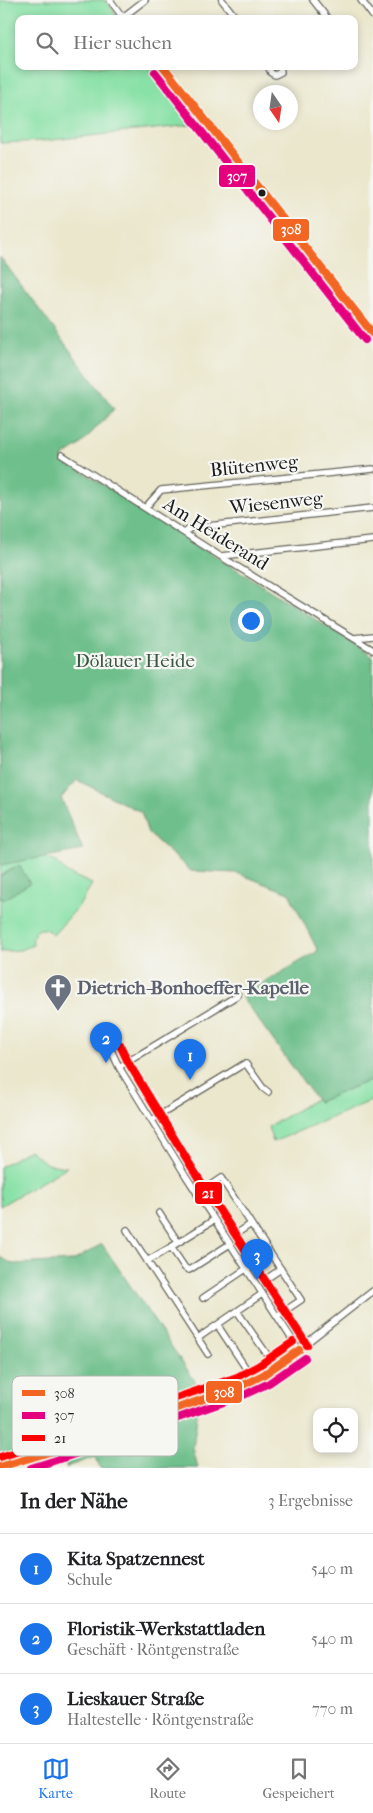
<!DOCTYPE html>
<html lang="de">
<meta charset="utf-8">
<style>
:root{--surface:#fff;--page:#f6f6f6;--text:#202124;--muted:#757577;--line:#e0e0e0;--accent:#1a73e8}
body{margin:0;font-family:"IM FELL French Canon",serif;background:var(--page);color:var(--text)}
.controls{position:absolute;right:15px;bottom:15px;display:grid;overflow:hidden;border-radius:10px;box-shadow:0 2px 8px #0003}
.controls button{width:45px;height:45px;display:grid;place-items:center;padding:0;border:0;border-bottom:1px solid var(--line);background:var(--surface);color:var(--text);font:25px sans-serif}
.compass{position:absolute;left:253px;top:85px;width:45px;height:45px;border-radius:50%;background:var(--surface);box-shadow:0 2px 8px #0003;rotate:167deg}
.you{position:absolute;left:250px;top:620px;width:18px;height:18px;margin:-12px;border:4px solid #fff;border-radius:50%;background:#1a73e8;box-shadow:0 0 0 8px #1a73e833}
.badge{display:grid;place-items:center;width:32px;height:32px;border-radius:50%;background:var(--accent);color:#fff;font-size:16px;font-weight:700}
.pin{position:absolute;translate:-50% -41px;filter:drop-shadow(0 1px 2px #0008)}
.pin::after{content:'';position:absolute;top:26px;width:18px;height:15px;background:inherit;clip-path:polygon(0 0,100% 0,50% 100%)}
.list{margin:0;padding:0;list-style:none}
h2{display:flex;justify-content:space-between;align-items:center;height:65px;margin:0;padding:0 20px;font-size:21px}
h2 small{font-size:16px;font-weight:400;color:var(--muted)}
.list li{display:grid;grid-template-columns:32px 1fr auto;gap:15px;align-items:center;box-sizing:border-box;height:70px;padding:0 20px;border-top:1px solid var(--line)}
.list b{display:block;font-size:19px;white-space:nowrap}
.list p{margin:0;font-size:16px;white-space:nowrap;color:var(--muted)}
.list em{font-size:16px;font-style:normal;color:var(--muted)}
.icon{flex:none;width:28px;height:28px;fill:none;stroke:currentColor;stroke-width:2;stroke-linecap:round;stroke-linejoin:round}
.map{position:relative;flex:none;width:373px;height:1468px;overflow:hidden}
.search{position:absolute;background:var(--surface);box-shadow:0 2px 8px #0003;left:15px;right:15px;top:15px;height:55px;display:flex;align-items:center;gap:12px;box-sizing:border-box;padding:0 18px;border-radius:10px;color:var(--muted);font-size:19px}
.sheet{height:275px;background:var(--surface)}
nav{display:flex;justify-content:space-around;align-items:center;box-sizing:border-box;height:70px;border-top:1px solid var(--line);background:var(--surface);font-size:14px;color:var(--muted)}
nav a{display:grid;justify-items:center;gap:2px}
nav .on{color:var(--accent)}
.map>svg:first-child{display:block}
</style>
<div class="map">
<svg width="373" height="1468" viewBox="0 0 373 1468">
<rect width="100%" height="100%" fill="#f6f6f2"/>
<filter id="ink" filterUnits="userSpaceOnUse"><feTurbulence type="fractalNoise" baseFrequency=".02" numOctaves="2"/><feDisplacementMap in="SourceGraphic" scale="10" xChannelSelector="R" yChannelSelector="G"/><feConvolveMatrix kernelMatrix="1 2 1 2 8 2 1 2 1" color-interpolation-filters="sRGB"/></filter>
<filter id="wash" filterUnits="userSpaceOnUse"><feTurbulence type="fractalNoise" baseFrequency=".0096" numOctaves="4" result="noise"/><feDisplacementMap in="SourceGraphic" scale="20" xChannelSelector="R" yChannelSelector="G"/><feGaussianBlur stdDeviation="1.12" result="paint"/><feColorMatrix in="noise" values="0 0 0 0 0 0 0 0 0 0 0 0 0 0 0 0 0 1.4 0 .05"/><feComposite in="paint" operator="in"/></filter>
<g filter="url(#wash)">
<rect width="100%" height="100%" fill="#ebe7cd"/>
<!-- green -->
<path fill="#88e1a6" stroke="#527e61" d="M0 0H105L119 19H19V66H157L201 124 42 141 0 143Z
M18 856 47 858 56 862 67 873 92 884 79 906 53 935C43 923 30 930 33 945L20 950 0 952V866Z
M373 1079V1100L273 1142 268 1127 316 1099 318 1102Z
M29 1150 47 1164 67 1167 0 1206V1167Z"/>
<!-- forest -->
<path fill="#6ebf8b" stroke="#456e54" d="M0 257 114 409 80 445 61 458 373 656V1079L318 1102 241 996 318 951 289 893 237 873 191 871 148 833 141 812 77 780 61 798 83 850 0 865Z
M19 865 30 883 3 900 0 895V876Z
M102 1244 201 1390 0 1461V1257L13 1264 73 1261Z
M198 1408 193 1448 198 1468H100L96 1457 68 1466V1468H67L63 1454Z"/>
</g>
<g filter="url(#ink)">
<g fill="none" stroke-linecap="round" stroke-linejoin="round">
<defs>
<path id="minor" d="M110 0 124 19
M222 0 237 19
M313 0 328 19
M361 0 373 16
M123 17 145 0
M163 66 211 126 373 334
M268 66 271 73 275 75 281 72 280 66
M62 455 220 556 373 650
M145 508 161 490 373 469
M185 533 190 528 373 508
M221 556 373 540
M354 638 373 636
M107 1046 111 1050 119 1067 186 1176 299 1350
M119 1067 238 995
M152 1120 244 1064H246L263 1088 268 1092
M197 1194 221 1178 301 1300 277 1316
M159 1213 178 1242
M127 1230 208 1354
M233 1236 251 1224
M171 1247 214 1220
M147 1261 171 1247 185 1268 189 1270 230 1244
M263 1281 281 1269
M203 1298 246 1269
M237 1311 271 1360
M219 1324 220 1329 249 1373
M198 1338 262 1294
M0 1467 66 1447 252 1381 277 1366 373 1291"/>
</defs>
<!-- minor casing -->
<use href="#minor" stroke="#64635a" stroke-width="8"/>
<!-- minor -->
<use href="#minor" stroke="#fff" stroke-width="5.5"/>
<defs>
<path id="bus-1" d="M163 66 373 334
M0 1467 66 1447 241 1386 263 1375 299 1350"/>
<path id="bus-2" d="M155 72 365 340
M31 1468 69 1456 244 1395 269 1383 305 1358"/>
<path id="bus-3" d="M114 1039 120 1045 128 1062 194 1171 307 1345
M0 1457 63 1437 237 1377 258 1366 293 1342"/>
</defs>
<!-- bus-1 casing -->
<use href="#bus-1" stroke="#f6f6f2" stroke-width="11"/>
<!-- bus-2 casing -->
<use href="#bus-2" stroke="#f6f6f2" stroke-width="11"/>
<!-- bus-3 casing -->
<use href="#bus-3" stroke="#f6f6f2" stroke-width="11"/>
<!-- bus-1 -->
<use href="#bus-1" stroke="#f26522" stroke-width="8"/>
<!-- bus-2 -->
<use href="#bus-2" stroke="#e5007d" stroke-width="8"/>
<!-- bus-3 -->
<use href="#bus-3" stroke="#f00" stroke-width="8"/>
</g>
</g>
<!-- icons -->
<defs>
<symbol id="church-pin" viewBox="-11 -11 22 30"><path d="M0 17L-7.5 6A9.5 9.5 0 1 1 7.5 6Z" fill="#6b7280" stroke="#f6f6f2"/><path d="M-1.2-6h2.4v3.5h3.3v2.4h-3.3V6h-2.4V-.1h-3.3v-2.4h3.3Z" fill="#fff"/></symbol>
</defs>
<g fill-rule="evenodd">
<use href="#church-pin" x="42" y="972" width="32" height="43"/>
</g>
<!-- markers -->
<circle fill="#1c1c1c" stroke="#f6f6f2" stroke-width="2" cx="262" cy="193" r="4.5"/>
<g text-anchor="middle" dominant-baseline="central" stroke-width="4.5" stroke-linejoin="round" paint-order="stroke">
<!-- street labels -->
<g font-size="19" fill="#1c1c1c" stroke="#f6f6f2">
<text transform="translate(254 466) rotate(-6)">Blütenweg</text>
<text transform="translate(276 503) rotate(-6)">Wiesenweg</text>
<text transform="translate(216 534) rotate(32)">Am Heiderand</text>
</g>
<!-- park labels -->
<g font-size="19" fill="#3c5745" stroke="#f6f6f2">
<text x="135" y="661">Dölauer Heide</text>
</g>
<!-- worship labels -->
<g font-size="19" font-weight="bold" fill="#5b616d" stroke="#f6f6f2" text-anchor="start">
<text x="77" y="988">Dietrich-Bonhoeffer-Kapelle</text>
</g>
</g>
<!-- legend -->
<rect x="12" y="1376" width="166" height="80" rx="8" fill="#f6f6f2" stroke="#b5b5b2" stroke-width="1"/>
<rect x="22" y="1390" width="23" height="6" fill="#f26522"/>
<rect x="22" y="1412" width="23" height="7" fill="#e5007d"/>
<rect x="22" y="1435" width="23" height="6" fill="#f00"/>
<g font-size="14" fill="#1c1c1c">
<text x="54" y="1398">308</text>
<text x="54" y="1420">307</text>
<text x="54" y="1443">21</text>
</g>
<g stroke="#f6f6f2" stroke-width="2">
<rect x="218" y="164" width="38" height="24" rx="5" fill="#e5007d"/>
<rect x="272" y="218" width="38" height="24" rx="5" fill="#f26522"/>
<rect x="194" y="1181" width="29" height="24" rx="5" fill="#f00"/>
<rect x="205" y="1380" width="38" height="24" rx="5" fill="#f26522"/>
</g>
<g font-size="14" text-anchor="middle" font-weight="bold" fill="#fff">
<text x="237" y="181">307</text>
<text x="291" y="234">308</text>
<text x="208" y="1198">21</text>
<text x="224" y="1397">308</text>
</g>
</svg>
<div class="controls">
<button><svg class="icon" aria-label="locate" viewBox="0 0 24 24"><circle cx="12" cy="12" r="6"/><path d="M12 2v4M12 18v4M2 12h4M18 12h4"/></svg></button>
</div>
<svg class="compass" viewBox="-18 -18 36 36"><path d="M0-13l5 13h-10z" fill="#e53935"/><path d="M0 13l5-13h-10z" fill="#757577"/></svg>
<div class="you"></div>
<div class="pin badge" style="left:190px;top:1080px">1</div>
<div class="pin badge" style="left:106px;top:1063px">2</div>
<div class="pin badge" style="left:257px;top:1280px">3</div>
<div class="search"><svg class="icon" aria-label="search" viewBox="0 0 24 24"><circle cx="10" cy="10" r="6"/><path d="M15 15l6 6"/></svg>Hier suchen</div>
</div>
<section class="sheet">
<h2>In der Nähe<small>3 Ergebnisse</small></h2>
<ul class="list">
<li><span class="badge">1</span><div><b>Kita Spatzennest</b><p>Schule</p></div><em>540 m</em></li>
<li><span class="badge">2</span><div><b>Floristik-Werkstattladen</b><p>Geschäft · Röntgenstraße</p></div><em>540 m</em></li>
<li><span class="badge">3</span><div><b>Lieskauer Straße</b><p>Haltestelle · Röntgenstraße</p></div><em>770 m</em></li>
</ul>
</section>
<nav>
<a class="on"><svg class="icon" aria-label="map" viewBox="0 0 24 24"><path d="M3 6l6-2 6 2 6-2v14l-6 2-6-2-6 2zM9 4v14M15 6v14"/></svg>Karte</a>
<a><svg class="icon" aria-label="directions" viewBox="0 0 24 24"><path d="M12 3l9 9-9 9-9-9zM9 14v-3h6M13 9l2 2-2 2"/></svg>Route</a>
<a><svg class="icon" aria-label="saved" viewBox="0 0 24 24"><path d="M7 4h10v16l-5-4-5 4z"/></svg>Gespeichert</a>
</nav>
